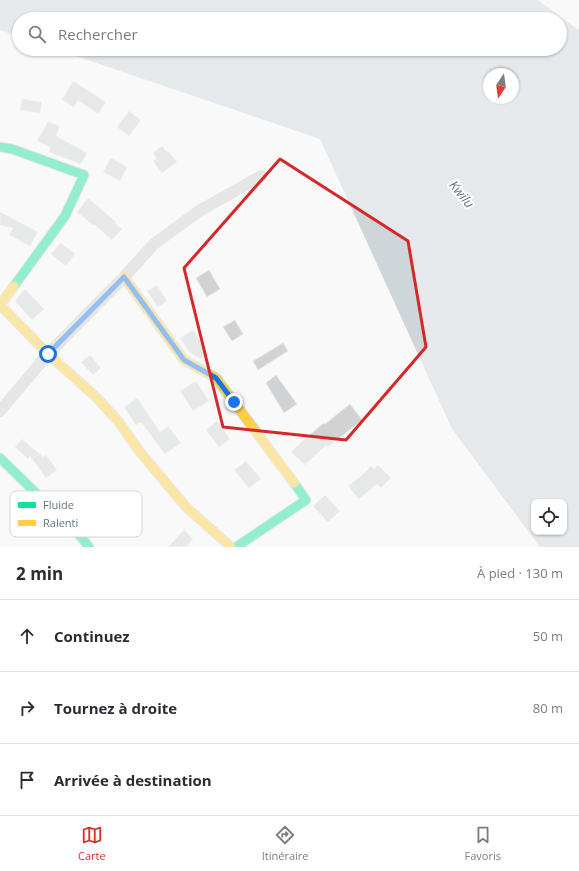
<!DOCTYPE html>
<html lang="fr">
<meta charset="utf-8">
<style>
:root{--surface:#fff;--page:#f2f2f3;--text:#2b2b33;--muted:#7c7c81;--line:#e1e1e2;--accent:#d93025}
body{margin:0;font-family:"Open Sans",sans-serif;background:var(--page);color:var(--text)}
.controls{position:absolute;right:12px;bottom:12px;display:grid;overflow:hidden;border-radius:8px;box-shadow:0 1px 3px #0004}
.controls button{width:36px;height:36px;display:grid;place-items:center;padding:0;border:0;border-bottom:1px solid var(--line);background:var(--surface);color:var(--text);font:20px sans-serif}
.compass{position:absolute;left:483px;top:68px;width:36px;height:36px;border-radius:50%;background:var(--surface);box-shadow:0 1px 3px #0004;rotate:193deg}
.stop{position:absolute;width:12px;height:12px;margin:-9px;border:3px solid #1a73e8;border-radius:50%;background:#fff}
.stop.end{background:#1a73e8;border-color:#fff;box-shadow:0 1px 4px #0008}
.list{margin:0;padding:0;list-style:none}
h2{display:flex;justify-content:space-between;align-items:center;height:52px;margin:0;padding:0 16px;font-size:17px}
h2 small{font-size:13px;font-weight:400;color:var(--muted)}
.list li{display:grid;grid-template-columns:26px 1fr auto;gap:12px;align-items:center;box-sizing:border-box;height:72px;padding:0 16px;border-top:1px solid var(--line)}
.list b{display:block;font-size:15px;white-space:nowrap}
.list em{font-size:13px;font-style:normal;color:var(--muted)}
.icon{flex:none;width:22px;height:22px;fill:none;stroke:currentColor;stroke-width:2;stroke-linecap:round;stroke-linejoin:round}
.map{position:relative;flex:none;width:579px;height:547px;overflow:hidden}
.search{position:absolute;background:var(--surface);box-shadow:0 1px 3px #0004;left:12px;right:12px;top:12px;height:44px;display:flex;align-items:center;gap:10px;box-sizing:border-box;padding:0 14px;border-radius:22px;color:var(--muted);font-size:15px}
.sheet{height:268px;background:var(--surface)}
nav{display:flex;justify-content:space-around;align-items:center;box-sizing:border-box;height:56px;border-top:1px solid var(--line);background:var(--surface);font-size:11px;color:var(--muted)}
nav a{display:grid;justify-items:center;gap:2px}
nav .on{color:var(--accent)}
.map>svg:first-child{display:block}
</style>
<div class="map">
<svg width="579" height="547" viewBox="0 0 579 547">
<rect width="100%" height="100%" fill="#f9f9f9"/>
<!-- water -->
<path fill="#ced6d9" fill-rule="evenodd" d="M0 0H538L579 30V547H540L452 429 320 139 55 49H560V19H19V37L0 30ZM489 74H513V98H489ZM534 502H564V532H534Z"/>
<!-- building -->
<path fill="#d0d2d3" stroke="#e8e8e8" d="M73 81 106 102 98 114 78 100 74 107 62 100Z
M22 99 42 102 40 113 20 110Z
M129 111 141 120 129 136 117 127Z
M48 122 60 126 56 136 87 153 81 164 49 152 51 147 37 141Z
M162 146 167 152 168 151 177 162 162 173 153 161 157 159 153 153Z
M111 158 127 167 120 181 103 172Z
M88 198 116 222 115 223 122 229 112 240 95 225 94 226 77 212Z
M0 212 38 232 30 246 9 235 13 228 0 225Z
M61 243 75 254 66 266 51 254Z
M209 270 220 289 207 297 196 278Z
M157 285 167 301 158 307 147 291Z
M25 289 44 309 32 320 15 301Z
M235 320 243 334 232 341 223 327Z
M193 330 204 347 207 356 201 359 190 353 180 338Z
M283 343 288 351 258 370 253 361Z
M90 355 101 368 93 375 81 362Z
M276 375 297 404 284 413 266 383Z
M196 381 209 401 193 411 180 391Z
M137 398 160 432 168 426 181 443 165 454 141 422 136 425 124 407Z
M350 404 362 420 328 447 326 445 305 465 291 452 307 437 324 423 325 424Z
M217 421 230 439 219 447 206 430Z
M22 439 43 457 46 455 57 470 46 478 30 456 28 459 15 447Z
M246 461 261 479 249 488 234 470Z
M378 465 391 478 381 488 377 484 359 499 348 486 358 478H359L371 466 374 469Z
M325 495 340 511 328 522 313 506Z
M184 530 193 539 186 547H168Z"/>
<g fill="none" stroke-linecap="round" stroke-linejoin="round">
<defs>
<path id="fast" d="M0 147 12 149 84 175 65 216 14 286
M0 458 82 538 89 547
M236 547 306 500 294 483"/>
<path id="slow" d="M124 277 184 360 216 378 294 483
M14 286 0 305 48 354 96 397 118 421 140 452 186 507 231 547"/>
</defs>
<!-- fast casing -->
<use href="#fast" stroke="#d5d6d7" stroke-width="11"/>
<!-- slow casing -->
<use href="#slow" stroke="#d5d6d7" stroke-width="11"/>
<!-- street -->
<path stroke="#cecfd0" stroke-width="12" d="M0 411 48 354 124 277 154 244 199 211 261 176"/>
<!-- fast -->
<use href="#fast" stroke="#16e098" stroke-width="9"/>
<!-- slow -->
<use href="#slow" stroke="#ffcf43" stroke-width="9"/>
</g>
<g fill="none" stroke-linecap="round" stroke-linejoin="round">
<!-- route -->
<path stroke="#1a73e8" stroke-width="5" d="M48 354 124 277 184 360 216 378 234 402"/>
</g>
<!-- marked area -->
<path d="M0 0H579V547H0ZM280 159 408 241 426 347 346 440 223 427 184 268Z" fill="#f9f9f9" fill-opacity=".55" fill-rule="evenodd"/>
<path fill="none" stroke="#d62828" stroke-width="3" stroke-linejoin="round" d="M280 159 408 241 426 347 346 440 223 427 184 268Z"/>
<g text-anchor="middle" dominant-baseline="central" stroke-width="4" stroke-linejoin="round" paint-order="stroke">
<!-- water labels -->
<g font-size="13" font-style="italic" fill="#60757c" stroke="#fff">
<text transform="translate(462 194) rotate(51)">Kwilu</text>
</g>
</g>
<!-- legend -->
<rect x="10" y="491" width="132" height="46" rx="6" fill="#fff" stroke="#d1d6da" stroke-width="1"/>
<rect x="18" y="502" width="18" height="6" fill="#16e098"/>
<rect x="18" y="520" width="18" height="6" fill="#ffcf43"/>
<g font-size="11" fill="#657683">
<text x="43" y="509">Fluide</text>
<text x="43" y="527">Ralenti</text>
</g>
</svg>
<div class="controls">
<button><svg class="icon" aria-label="locate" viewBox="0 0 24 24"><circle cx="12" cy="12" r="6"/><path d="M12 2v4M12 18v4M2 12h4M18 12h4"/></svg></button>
</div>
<svg class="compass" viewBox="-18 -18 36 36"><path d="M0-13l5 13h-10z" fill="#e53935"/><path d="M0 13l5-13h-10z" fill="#7c7c81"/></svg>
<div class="stop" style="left:48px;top:354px"></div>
<div class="stop end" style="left:234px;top:402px"></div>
<div class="search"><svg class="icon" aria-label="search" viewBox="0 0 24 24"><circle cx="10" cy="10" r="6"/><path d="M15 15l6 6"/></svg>Rechercher</div>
</div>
<section class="sheet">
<h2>2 min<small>À pied · 130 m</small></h2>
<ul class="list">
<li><svg class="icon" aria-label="ahead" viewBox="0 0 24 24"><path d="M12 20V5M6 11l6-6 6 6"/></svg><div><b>Continuez</b></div><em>50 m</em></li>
<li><svg class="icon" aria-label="right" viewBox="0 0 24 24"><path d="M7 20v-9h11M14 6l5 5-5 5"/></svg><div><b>Tournez à droite</b></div><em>80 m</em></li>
<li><svg class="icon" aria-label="arrive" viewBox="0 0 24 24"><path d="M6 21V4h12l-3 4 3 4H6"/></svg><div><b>Arrivée à destination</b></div></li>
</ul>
</section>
<nav>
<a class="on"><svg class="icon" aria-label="map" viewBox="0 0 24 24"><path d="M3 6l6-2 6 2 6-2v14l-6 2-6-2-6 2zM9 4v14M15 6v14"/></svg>Carte</a>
<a><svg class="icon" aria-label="directions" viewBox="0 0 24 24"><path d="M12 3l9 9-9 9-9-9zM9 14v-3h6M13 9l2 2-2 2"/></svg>Itinéraire</a>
<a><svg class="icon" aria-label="saved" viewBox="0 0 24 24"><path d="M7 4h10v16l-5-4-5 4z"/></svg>Favoris</a>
</nav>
